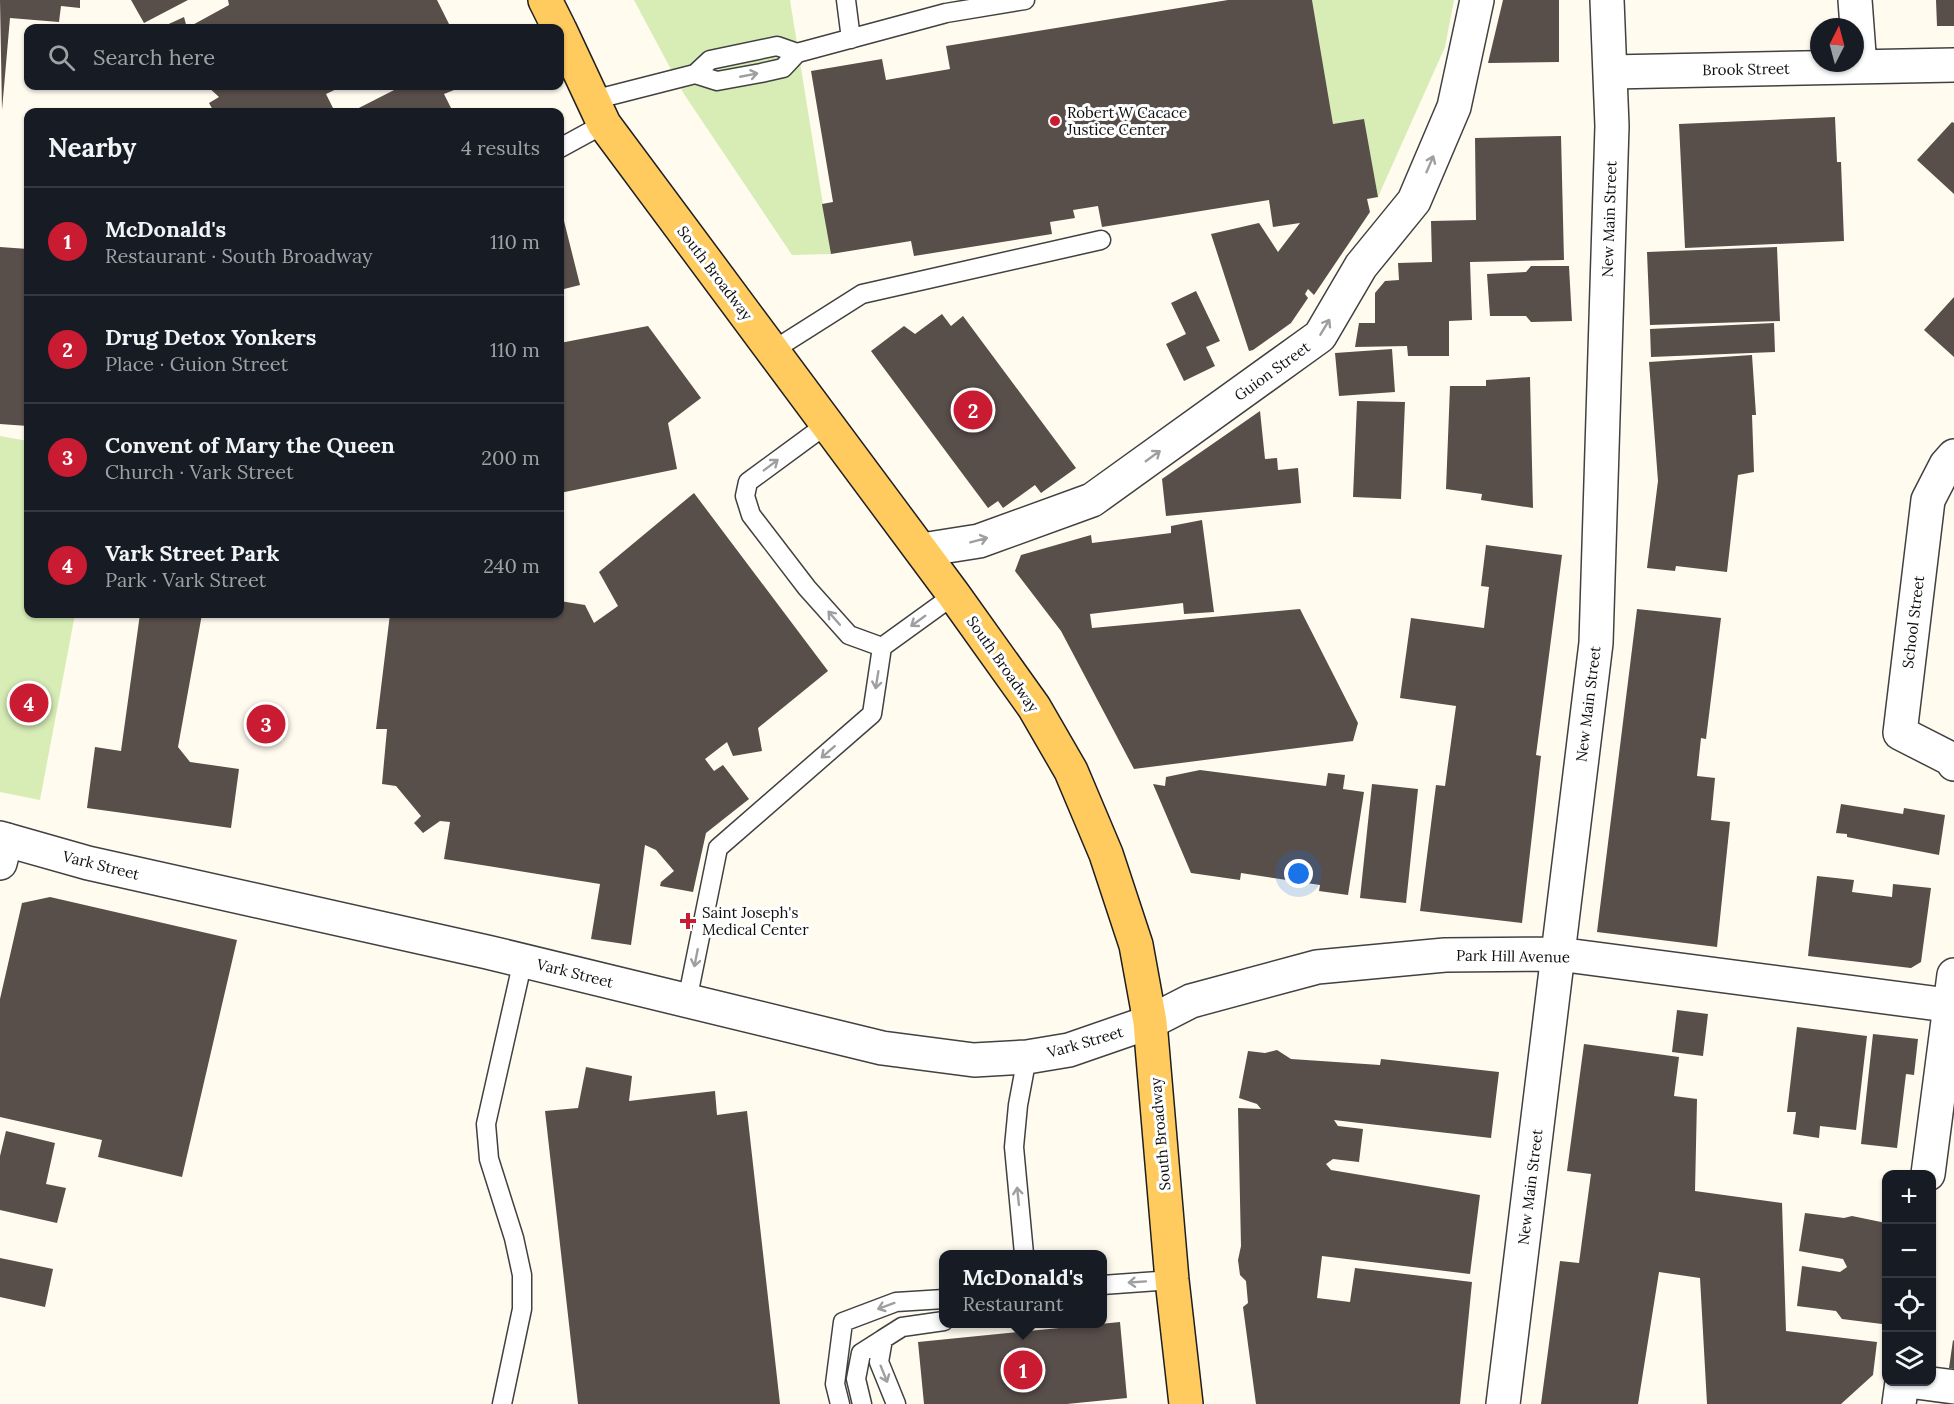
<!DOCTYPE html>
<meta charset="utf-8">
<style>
:root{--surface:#171b24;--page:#242831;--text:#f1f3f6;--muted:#9ea1a6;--line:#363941;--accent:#c91b31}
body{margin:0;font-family:Lora,serif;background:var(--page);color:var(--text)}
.controls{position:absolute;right:18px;bottom:18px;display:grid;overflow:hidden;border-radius:12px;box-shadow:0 2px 4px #0004}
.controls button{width:54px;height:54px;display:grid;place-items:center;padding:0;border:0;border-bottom:2px solid var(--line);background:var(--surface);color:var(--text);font:30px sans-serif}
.compass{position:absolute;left:1810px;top:18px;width:54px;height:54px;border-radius:50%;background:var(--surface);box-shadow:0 2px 4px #0004;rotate:6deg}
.you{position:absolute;left:1299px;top:874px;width:21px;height:21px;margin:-15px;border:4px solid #fff;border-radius:50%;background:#1a73e8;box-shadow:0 0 0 9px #1a73e833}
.badge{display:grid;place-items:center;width:39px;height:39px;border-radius:50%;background:var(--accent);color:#fff;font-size:20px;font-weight:700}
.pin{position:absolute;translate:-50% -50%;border:3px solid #fff;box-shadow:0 2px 6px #0006}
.popup{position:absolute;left:939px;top:1250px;width:168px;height:78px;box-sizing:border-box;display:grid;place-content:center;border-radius:12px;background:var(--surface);filter:drop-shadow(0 2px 4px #0005);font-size:20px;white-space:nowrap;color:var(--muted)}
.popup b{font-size:22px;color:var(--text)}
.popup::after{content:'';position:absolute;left:50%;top:100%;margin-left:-12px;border:12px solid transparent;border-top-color:var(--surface)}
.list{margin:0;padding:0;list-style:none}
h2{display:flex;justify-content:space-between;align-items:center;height:78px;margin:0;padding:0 24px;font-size:26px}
h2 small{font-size:20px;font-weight:400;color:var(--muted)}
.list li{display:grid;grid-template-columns:39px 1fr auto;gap:18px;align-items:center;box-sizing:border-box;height:108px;padding:0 24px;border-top:2px solid var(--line)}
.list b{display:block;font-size:22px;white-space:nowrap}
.list p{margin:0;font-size:20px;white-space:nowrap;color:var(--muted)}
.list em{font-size:20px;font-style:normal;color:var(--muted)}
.icon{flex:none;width:33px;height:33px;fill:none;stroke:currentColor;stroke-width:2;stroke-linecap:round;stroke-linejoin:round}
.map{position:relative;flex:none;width:1954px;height:1404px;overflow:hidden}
.search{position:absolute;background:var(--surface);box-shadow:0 2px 4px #0004;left:24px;top:24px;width:540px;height:66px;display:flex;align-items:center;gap:15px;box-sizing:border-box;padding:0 21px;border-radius:12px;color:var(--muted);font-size:22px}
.panel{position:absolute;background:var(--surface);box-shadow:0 2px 4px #0004;left:24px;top:108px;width:540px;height:510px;border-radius:12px}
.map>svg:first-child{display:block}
</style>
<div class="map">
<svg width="1954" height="1404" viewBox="0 0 1954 1404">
<rect width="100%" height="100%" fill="#fffbef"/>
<!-- green -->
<path fill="#d7edb5" d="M634 0H790L831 254 792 255 684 94Z
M1312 0H1454L1445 47 1378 197 1364 120 1333 124Z
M0 436 28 441V614H75L40 800 0 792Z"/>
<!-- building -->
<path fill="#584e4a" d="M0 0H80V8L61 6 59 22 10 18 2 110Z
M131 0H188L144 23Z
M228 0H437L451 28H160L184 17 187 28 229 5Z
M1228 0H1312L1333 124 1364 119 1378 197 1367 199 1370 212 1314 295 1308 289 1305 294 1308 298 1291 323 1253 350 1249 351 1211 234 1259 223 1278 252 1300 223 1273 227 1269 200 1102 227 1098 206 1073 210 1075 218 1050 222 1052 234 914 256 911 241 831 254 822 204 833 202 811 71 882 59 886 80 950 69 946 46Z
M1503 0H1559V62L1488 63Z
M1936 0H1954V26H1937Z
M207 86H343L326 94 333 108 322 112H214L209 103 219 97Z
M402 86H464L444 94 453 112H351Z
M1835 117 1837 162H1841L1844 241 1685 248 1679 124Z
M1952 122 1954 123V194L1917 160Z
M1561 136 1564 260 1470 262 1472 320 1449 321V356H1408L1407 346 1355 347 1359 323H1375V293L1385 281 1399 280 1398 263 1432 262 1431 221 1476 220 1475 138Z
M560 205 580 285 560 290Z
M0 247 28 249V426L0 424Z
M1777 247 1780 321 1650 325 1647 252Z
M1531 266H1569L1572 321 1531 322 1526 316H1490L1487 274 1526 272Z
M1196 291 1220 341 1206 347 1215 366 1184 381 1166 344 1186 334 1171 303Z
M1954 297V357L1924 330Z
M942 314 951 326 963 316 1076 468 1041 493 1035 485 1003 508 998 501 988 508 871 351 904 326 915 334Z
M1774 323 1775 352 1651 357 1650 329Z
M648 326 701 398 668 423 677 469 560 493V343Z
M1392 349 1395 392 1339 396 1335 353Z
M1752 355 1756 415H1752L1754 472 1738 475 1727 572 1676 566 1675 571 1647 568 1658 481 1649 362Z
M1530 377 1533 508 1481 500 1482 494 1446 489 1450 386H1486V380Z
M1357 401 1405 402 1401 499 1353 497Z
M1260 411 1265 459 1277 458 1278 470 1298 468 1301 503 1166 516 1162 479Z
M694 493 828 671 758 728 762 751 733 756 727 742 705 759 714 771 723 765 749 799 706 833 693 892 660 886 661 882 674 871 656 850 645 845 631 945 591 939 600 884 444 859 450 822 440 821 423 833 414 823 421 816 396 786 382 784 387 729H376L390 614H560V601L585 605 594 623 618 606 599 572Z
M1202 520 1214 612 1184 614 1183 603 1090 614 1092 628 1300 609 1358 723 1353 741 1134 769 1061 631 1015 571 1021 555 1091 535 1092 543 1171 533V526Z
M1486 545 1562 555 1536 755 1541 756 1522 923 1420 911 1436 785 1445 786 1456 706 1400 698 1411 618 1484 628 1489 587 1481 586Z
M1637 609 1721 618 1706 739 1701 738 1697 776 1715 778 1711 820 1730 822 1717 947 1597 932Z
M140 614H202L178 747 190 762 239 769 231 828 87 808 95 747 121 751Z
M1200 770 1326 786 1328 773 1345 775 1343 789 1364 792 1348 895 1319 891 1320 885 1241 873 1240 880 1191 873 1153 784 1165 786 1166 777Z
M1372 784 1418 789 1406 903 1360 898Z
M1841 804 1903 814 1904 808 1945 815 1939 855 1847 837V834L1836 833Z
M1817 876 1854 880 1852 892 1892 897 1893 884 1931 888 1921 962 1911 968 1808 956Z
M50 897 237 940 182 1177 98 1157 102 1140 0 1117V999L22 903Z
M1677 1010 1708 1014 1703 1056 1672 1052Z
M1797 1027 1867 1036 1856 1130 1820 1126 1819 1138 1793 1134 1796 1112H1787Z
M1873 1034 1918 1039 1914 1075 1906 1074 1897 1148 1861 1144Z
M1584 1044 1679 1057 1674 1096 1697 1099 1695 1191 1782 1203 1786 1331 1877 1342 1873 1375 1841 1404H1707L1700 1278 1659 1272 1638 1404H1541L1560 1261 1579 1263 1591 1174 1567 1171Z
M1277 1050 1291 1059 1380 1065 1381 1059 1499 1072 1491 1138 1334 1120 1338 1126 1363 1129 1359 1162 1333 1159 1326 1164 1331 1170 1480 1195 1470 1274 1322 1256 1317 1298 1350 1302 1355 1268 1472 1282 1460 1404H1256L1243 1307 1248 1303 1246 1281 1240 1275 1238 1260 1241 1246 1238 1108 1261 1109 1257 1104 1239 1098 1248 1051 1265 1053Z
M586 1067 632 1076 629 1101 715 1091 717 1115 747 1111 780 1404H578L545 1111 578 1108Z
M6 1131 55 1143 46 1184 66 1188 57 1223 0 1210V1156Z
M1805 1213 1844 1218 1852 1216 1886 1223V1286L1882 1324 1842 1319 1836 1311 1797 1306 1802 1266 1840 1272 1847 1267 1843 1259 1799 1251Z
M0 1258 53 1269 45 1307 0 1297Z
M1120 1322 1127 1398 1067 1404H924L918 1342Z
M1953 1340 1954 1341V1369L1949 1368Z"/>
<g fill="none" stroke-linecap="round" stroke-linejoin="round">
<defs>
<path id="service" d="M846 0 851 39
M695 74 717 81 761 73 783 68 797 53 946 13 1025 0
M593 100 695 74 710 60 777 46 797 53
M560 148 604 124
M772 351 862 294 1101 240
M827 424 748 482 745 496 751 515 807 588 849 635 882 647
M687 1001 718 848 872 714 882 647 954 595
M1024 1254 1014 1147 1018 1105 1027 1057
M1102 1285 1172 1280
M502 1404 522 1309V1275L514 1238 489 1159 486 1124 523 960
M840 1404 835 1384 843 1322 896 1302 944 1299
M862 1404 856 1379 861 1353 883 1339
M896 1404 879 1362 883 1339 902 1327 944 1321"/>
<path id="minor" d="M1855 0 1860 67
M1611 72 1954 65
M1954 456 1946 465 1928 500 1900 733 1951 759 1954 764
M922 550 979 541 1092 500 1320 336 1361 266 1414 201 1454 107 1477 0
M0 863 6 840
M1928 1174 1954 975
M1916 1382 1954 1387
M1899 1404 1902 1382"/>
<path id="tertiary" d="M0 838 88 863 487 952 882 1048 974 1060 1027 1057 1069 1050 1150 1022 1191 1001 1317 967 1445 955 1558 954 1954 1006
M1503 1404 1596 643 1612 126 1607 0"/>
<path id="primary" d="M545 0 559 28
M560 30 604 124 954 595 1034 707 1071 771 1106 854 1136 945 1150 1022 1172 1280 1186 1404"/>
</defs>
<!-- service casing -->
<use href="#service" stroke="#414141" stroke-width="21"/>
<!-- minor casing -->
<use href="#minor" stroke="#414141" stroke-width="36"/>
<!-- tertiary casing -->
<use href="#tertiary" stroke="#414141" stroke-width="36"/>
<!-- primary casing -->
<use href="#primary" stroke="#1f1f1f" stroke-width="36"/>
<!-- service -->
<use href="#service" stroke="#fff" stroke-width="18"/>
<!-- minor -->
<use href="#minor" stroke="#fff" stroke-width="33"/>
<!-- tertiary -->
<use href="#tertiary" stroke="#fff" stroke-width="33"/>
<!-- primary -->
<use href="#primary" stroke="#ffcb5f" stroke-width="33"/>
</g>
<!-- one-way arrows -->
<defs><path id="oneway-shaft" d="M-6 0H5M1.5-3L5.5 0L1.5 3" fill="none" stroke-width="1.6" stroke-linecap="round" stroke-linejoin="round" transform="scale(1.5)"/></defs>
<g stroke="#9f9f9f">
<use href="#oneway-shaft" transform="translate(749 75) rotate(-11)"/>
<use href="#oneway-shaft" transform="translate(1430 164) rotate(-67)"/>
<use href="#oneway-shaft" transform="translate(1325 327) rotate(-59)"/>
<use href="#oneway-shaft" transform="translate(1153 456) rotate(-36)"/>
<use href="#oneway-shaft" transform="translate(771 465) rotate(-37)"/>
<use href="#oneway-shaft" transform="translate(979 540) rotate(-15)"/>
<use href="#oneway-shaft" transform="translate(834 618) rotate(-131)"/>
<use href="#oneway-shaft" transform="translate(918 621) rotate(144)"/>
<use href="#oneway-shaft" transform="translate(877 680) rotate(99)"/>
<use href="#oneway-shaft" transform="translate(828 752) rotate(139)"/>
<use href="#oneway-shaft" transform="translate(696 958) rotate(101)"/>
<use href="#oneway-shaft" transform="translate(1018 1196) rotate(-96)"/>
<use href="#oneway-shaft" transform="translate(1137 1282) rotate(176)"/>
<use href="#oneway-shaft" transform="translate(886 1306) rotate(160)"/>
<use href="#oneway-shaft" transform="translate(884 1374) rotate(68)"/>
</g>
<!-- markers -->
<g fill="#c91b31" stroke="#fff" stroke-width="2">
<circle cx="1055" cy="121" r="6"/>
<path d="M685 912h6v6h6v6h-6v6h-6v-6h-6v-6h6z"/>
</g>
<g text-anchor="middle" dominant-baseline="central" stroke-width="6" stroke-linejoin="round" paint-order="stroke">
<!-- street labels -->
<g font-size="15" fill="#0e0e0e" stroke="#fff">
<text transform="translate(1746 69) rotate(-1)">Brook Street</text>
<text transform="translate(1609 219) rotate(-88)">New Main Street</text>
<text transform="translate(715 273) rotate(53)">South Broadway</text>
<text transform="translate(1272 371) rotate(-36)">Guion Street</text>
<text transform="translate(1913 622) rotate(-83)">School Street</text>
<text transform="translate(1003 664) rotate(55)">South Broadway</text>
<text transform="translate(1588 704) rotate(-83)">New Main Street</text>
<text transform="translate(101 865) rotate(14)">Vark Street</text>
<text transform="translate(1513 956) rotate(1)">Park Hill Avenue</text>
<text transform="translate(575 973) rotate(14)">Vark Street</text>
<text transform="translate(1085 1042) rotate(-16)">Vark Street</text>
<text transform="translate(1160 1134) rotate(-95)">South Broadway</text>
<text transform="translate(1530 1187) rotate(-83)">New Main Street</text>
</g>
<!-- poi labels -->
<g font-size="15" fill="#0e0e0e" stroke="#fff" text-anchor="start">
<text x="1067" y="112">Robert W Cacace<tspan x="1067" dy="17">Justice Center</tspan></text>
<text x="702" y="912">Saint Joseph's<tspan x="702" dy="17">Medical Center</tspan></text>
</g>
</g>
</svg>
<div class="controls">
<button>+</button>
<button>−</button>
<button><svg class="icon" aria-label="locate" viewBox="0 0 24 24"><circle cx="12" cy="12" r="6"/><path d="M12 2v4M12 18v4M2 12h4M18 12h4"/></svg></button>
<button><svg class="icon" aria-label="layers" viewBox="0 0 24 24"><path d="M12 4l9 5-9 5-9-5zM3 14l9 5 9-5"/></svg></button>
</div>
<svg class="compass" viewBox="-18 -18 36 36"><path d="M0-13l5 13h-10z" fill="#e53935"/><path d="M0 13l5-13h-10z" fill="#9ea1a6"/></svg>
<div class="you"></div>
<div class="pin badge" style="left:1023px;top:1370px">1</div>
<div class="popup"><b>McDonald's</b>Restaurant</div>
<div class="pin badge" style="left:973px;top:410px">2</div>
<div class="pin badge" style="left:266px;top:724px">3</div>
<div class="pin badge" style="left:29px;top:703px">4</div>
<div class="search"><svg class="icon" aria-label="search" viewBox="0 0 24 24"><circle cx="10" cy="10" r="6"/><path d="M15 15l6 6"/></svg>Search here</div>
<section class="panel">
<h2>Nearby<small>4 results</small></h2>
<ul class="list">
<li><span class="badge">1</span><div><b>McDonald's</b><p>Restaurant · South Broadway</p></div><em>110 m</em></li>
<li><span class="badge">2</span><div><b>Drug Detox Yonkers</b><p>Place · Guion Street</p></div><em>110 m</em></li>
<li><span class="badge">3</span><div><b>Convent of Mary the Queen</b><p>Church · Vark Street</p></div><em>200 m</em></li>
<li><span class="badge">4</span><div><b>Vark Street Park</b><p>Park · Vark Street</p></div><em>240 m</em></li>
</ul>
</section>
</div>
